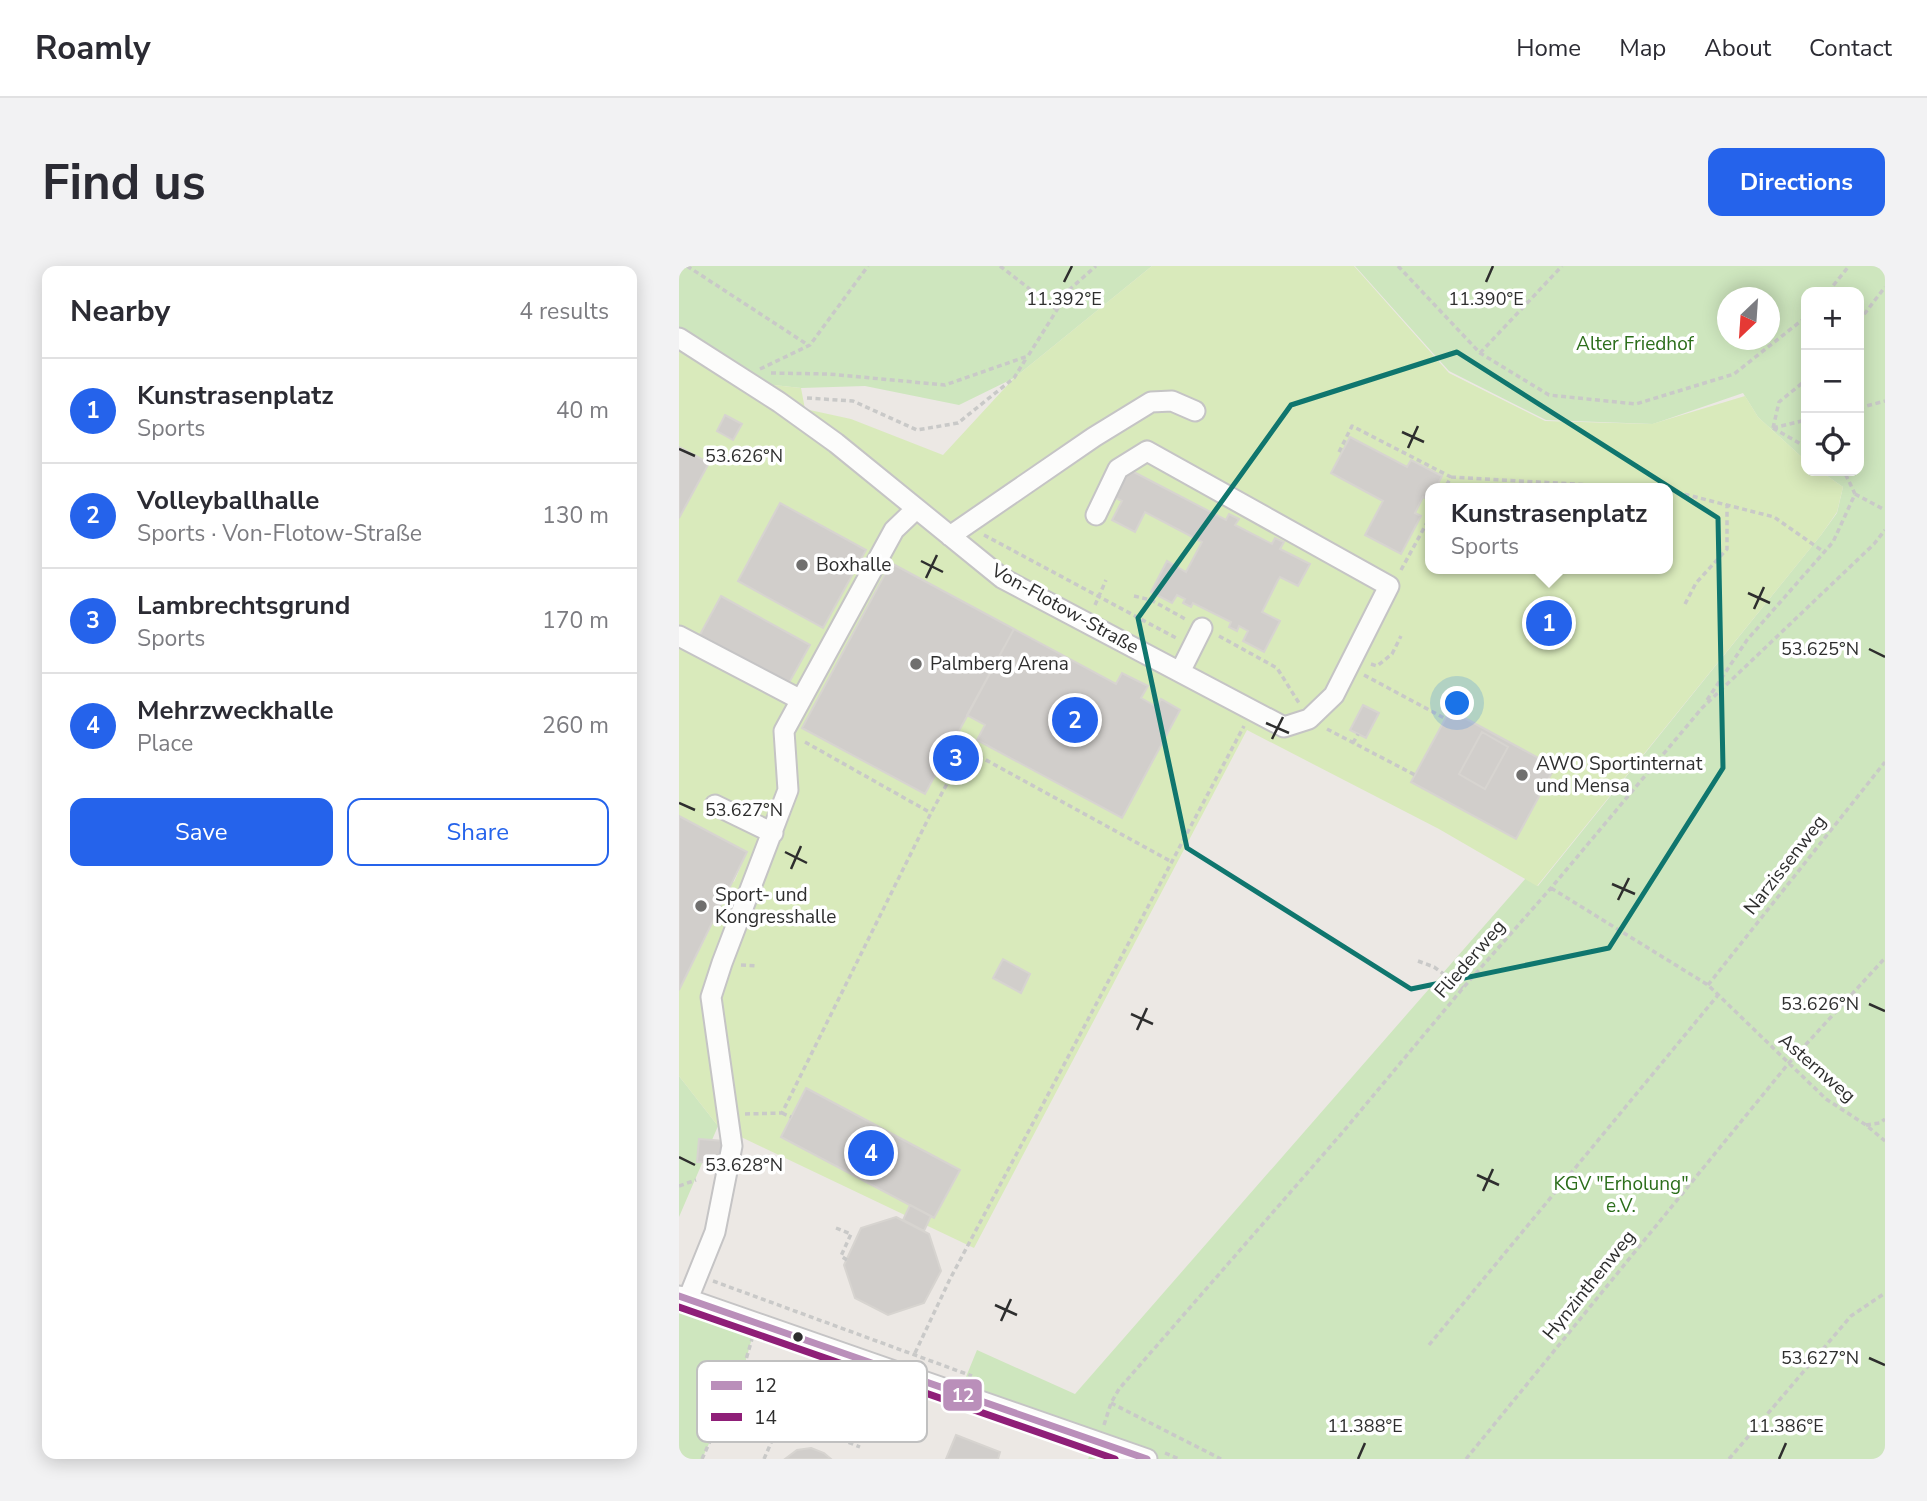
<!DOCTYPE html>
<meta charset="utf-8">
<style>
:root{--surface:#fff;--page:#f2f2f3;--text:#2b2b33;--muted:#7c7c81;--line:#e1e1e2;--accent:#2563eb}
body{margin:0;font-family:"Nunito Sans",sans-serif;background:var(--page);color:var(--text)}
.controls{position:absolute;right:21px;top:21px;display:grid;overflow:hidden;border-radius:14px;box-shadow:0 4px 18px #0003}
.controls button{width:63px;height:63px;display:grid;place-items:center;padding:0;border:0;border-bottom:2px solid var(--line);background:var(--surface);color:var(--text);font:35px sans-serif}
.compass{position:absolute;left:1038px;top:21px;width:63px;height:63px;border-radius:50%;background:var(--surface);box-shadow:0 4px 18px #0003;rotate:205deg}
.you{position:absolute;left:779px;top:438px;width:24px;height:24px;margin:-18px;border:5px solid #fff;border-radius:50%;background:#1a73e8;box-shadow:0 0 0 10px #1a73e833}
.badge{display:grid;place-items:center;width:46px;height:46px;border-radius:50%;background:var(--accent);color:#fff;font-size:23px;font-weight:700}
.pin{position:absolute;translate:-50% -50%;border:4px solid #fff;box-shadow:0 2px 7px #0006}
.popup{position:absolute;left:746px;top:217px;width:248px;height:91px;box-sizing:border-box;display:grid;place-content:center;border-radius:14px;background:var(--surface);filter:drop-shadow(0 2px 5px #0005);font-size:23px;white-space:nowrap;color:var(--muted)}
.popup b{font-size:26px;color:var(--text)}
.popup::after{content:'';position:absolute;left:50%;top:100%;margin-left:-14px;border:14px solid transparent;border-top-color:var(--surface)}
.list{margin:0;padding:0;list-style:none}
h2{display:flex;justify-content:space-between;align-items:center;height:91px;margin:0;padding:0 28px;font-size:30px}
h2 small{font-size:23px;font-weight:400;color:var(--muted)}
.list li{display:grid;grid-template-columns:46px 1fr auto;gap:21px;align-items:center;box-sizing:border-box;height:105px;padding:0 28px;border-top:2px solid var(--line)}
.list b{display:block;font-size:26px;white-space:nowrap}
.list p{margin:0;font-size:23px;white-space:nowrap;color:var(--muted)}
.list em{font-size:23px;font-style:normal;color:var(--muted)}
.actions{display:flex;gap:14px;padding:21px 28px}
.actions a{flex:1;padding:16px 0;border:2px solid var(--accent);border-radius:14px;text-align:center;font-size:24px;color:var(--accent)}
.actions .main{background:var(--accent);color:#fff}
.icon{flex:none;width:38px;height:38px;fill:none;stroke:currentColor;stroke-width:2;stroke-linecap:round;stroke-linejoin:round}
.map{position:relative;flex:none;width:1206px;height:1193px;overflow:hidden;border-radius:14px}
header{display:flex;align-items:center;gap:42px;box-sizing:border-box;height:98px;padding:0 35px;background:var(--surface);border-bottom:2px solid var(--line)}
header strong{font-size:33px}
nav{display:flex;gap:38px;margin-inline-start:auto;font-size:24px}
.intro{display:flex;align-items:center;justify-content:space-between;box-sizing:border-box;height:168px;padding:0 42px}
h1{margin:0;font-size:49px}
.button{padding:18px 32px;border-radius:14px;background:var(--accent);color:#fff;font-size:24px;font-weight:700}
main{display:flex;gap:42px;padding:0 42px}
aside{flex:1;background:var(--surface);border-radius:14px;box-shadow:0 4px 18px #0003}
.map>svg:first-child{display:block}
</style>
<header>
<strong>Roamly</strong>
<nav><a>Home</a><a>Map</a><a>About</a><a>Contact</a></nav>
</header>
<div class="intro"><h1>Find us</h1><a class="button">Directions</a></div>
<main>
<aside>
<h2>Nearby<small>4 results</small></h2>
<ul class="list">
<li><span class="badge">1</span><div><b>Kunstrasenplatz</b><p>Sports</p></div><em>40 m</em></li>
<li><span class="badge">2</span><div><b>Volleyballhalle</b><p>Sports · Von-Flotow-Straße</p></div><em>130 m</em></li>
<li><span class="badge">3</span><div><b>Lambrechtsgrund</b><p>Sports</p></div><em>170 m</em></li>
<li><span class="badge">4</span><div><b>Mehrzweckhalle</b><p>Place</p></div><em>260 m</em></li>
</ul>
<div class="actions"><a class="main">Save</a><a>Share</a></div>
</aside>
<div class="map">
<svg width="1206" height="1193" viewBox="0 0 1206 1193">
<rect width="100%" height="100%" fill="#ece8e4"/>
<!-- green -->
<path fill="#cee6be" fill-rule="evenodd" d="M0 0H473L335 112 280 139 186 120 122 122 66 116 0 72Z
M676 0H1206V1193H409L418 1175 280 1128 298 1084 396 1128 847 612 859 620 1142 269 1158 247 1164 221 1141 205H1180V26H1127V195L1079 151 1064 127 974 158 867 154 770 105ZM1048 32H1090V74H1048Z
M0 810 39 860 0 951Z
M0 1030 77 1058 66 1097 23 1193H0Z"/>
<!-- pitch -->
<path fill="#d9eabb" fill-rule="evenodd" d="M473 0H675L770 107 866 155 973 158 1066 130 1079 151 1127 195V205H1141L1164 221 1158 246 1142 269 858 620 760 563 568 464 295 982 39 860 0 810V724L31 663 27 661 51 614 55 616 68 586 0 550V72L66 116 122 122 126 143 172 153 264 189 335 112ZM751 222H989V303H751Z"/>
<!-- building -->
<path fill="#d1cecb" stroke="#d7d4d0" stroke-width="2" fill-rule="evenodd" d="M46 149 63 158 54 174 38 165Z
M671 171 728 201 732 194 763 210 757 222H751L750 234 744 231 736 247 742 250 722 288 686 269 704 235 652 207Z
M0 181 30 197 0 252Z
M449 203 547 254 550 248 560 253 556 259 593 278 596 272 605 276 601 283 631 298 619 320 601 311 599 314 583 346 601 355 585 386 564 375 569 365 560 360 558 365 550 361 552 356 514 337 512 341 504 337 506 333 498 329 493 337 472 326 488 295 507 306 523 276 466 246 456 266 433 254 443 235 435 231Z
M101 237 187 284 144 362 59 315Z
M212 297 335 363 246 528 123 462Z
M42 330 131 379 106 424 17 376Z
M335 363 437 418 443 407 469 420 462 432 478 441 482 433 501 444 443 552 298 474 306 459 288 449Z
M684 439 700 447 687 472 671 464Z
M771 444 876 501 837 573 732 516ZM803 466 829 481 806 523 780 508Z
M803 466 829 481 806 523 780 508Z
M0 550 68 586 0 724Z
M324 693 351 708 342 727 314 712Z
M127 822 281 904 255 952 102 871Z
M20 873 45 875 43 897 18 896Z
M231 939 252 950 245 965 224 954Z
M217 951 250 968 262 1005 245 1037 209 1049 176 1032 165 999 182 962Z
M277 1169 321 1186 319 1193H267Z
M132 1182 145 1187 152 1193H106L118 1184Z"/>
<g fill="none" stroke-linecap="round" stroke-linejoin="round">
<defs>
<path id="minor" d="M0 72 100 136 157 177 323 312 605 461 630 453 655 429 710 320 468 185 439 203 417 249
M271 270 415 171 472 136 493 135 516 145
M0 370 122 434
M501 406 523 362
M36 539 94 567
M0 1030 468 1193
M9 1033 36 966 53 880 32 731 43 697 109 524 105 465 215 264 237 243"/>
</defs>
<!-- minor casing -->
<use href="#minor" stroke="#c5c4c5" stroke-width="23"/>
<!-- path -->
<path stroke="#c9c9c8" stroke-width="3.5" stroke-dasharray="5 3.5" stroke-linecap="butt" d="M8 0 129 79
M321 0 378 44
M719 0 801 87 870 129 957 138 1055 108 1127 51
M1149 26 1170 0
M1180 55 1206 21
M801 87 883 0
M81 103 131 79 189 0
M92 107 150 108 266 119 349 90 391 23 417 0
M128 132 174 135 238 164 279 157 335 112 348 91
M1180 142 1206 135
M1094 162 1100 136 1127 114
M1094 162 1127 181
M1094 162 1127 154
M660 186 673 160 772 211 766 222
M772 211 964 222
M989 224 1095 251 1145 286
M1176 228 1206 244
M305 269 499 373
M722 304 751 251
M455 330 472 334 508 354
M1006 338 1017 317 1048 283V238
M416 339 427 314
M540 370 598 402 620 437
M692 398 698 400 713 388 722 370
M685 409 767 453
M1028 434 1068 374 1154 276 1176 228 1165 205
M648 463 736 509
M126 476 252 547
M674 477 679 468
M872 622 1029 719 1147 833 1187 859 1206 875
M739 695 755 701 784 722
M62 699 78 700
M1029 719 1206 496
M103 847 112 851
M66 848 103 847 252 547 287 483 493 596
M1187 859 1201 857 1206 853
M0 920 17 914
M157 962 172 968 162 990 168 994
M34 1015 293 1110
M750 1079 1039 729
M236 1087 271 1013 565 460
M432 1137 542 1193
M425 1159 432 1137 440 1123 663 867 784 722 872 622 1023 442 1195 278 1206 264
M486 1187 500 1193
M23 1193 66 1097 73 1073
M85 1193 104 1149 181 1181
M787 1193 1109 798 1206 692
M1050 1193 1172 1050 1206 1027"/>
<!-- minor -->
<use href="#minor" stroke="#fcfcfb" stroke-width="19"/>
<defs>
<path id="bus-1" d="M0 1030 468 1193"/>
<path id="bus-2" d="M0 1041 436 1193"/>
</defs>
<!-- bus-1 casing -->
<use href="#bus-1" stroke="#fff" stroke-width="12"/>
<!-- bus-2 casing -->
<use href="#bus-2" stroke="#fff" stroke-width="12"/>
<!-- bus-1 -->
<use href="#bus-1" stroke="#ba8fba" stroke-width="7"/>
<!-- bus-2 -->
<use href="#bus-2" stroke="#8f1f78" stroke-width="7"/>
</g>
<!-- marked area -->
<path fill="none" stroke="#0f766e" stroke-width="5" stroke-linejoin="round" d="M778 86 1039 252 1044 502 930 682 732 723 508 582 459 352 612 139Z"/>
<!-- ticks -->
<path fill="none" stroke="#2e2e2e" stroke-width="2.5" d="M385 16 393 0M807 16 814 0M723 166 745 176M729 182 739 160M0 183 16 190M242 295 264 306M247 312 258 289M1069 327 1091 337M1075 343 1085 321M1190 383 1206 391M587 457 610 467M593 473 604 451M0 537 16 544M106 586 128 597M112 603 122 580M933 618 956 628M939 634 950 612M1190 738 1206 745M452 748 474 758M458 764 468 742M0 891 16 899M798 909 820 919M804 925 814 903M316 1039 338 1049M322 1055 332 1033M1190 1092 1206 1099M679 1193 686 1177M1100 1193 1107 1177"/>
<!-- markers -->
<g fill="#706f6e" stroke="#fff" stroke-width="2.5">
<circle cx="123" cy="299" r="7"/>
<circle cx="237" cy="398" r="7"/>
<circle cx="843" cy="509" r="7"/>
<circle cx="22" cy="640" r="7"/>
</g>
<circle fill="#2e2e2e" stroke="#fff" stroke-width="2.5" cx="119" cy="1071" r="6"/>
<g text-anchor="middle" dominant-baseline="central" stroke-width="7" stroke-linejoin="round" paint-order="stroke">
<!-- park labels -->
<g font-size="19" fill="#2c6e1b" stroke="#fff">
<text x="956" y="78">Alter Friedhof</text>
<text x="942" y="918">KGV "Erholung"<tspan x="942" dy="22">e.V.</tspan></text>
</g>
<!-- poi labels -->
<g font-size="19" fill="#2e2e2e" stroke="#fff" text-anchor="start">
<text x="137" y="299">Boxhalle</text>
<text x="251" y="398">Palmberg Arena</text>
<text x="857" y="498">AWO Sportinternat<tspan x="857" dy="22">und Mensa</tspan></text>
<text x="36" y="629">Sport- und<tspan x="36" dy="22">Kongresshalle</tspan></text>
</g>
<!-- street labels -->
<g font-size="19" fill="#2e2e2e" stroke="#fff">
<text transform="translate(386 343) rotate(29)">Von-Flotow-Straße</text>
<text transform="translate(1106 599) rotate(-52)">Narzissenweg</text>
<text transform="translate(791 693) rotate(-49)">Fliederweg</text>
<text transform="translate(1138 802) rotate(41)">Asternweg</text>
<text transform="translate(910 1019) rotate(-51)">Hynzinthenweg</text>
</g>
</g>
<!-- legend -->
<rect x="18" y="1095" width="230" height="81" rx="10" fill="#fff" stroke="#c0c0c0" stroke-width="2"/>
<rect x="32" y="1115" width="31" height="9" fill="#ba8fba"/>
<rect x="32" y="1147" width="31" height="8" fill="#8f1f78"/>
<g font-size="19" fill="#2e2e2e">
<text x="75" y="1126">12</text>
<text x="75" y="1158">14</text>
</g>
<g font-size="18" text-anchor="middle" fill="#2e2e2e" stroke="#fff" stroke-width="7" stroke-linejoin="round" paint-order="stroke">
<text x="385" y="39">11.392°E</text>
<text x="807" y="39">11.390°E</text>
<text x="65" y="196">53.626°N</text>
<text x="1141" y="389">53.625°N</text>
<text x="65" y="550">53.627°N</text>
<text x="1141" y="744">53.626°N</text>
<text x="65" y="905">53.628°N</text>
<text x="1141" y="1098">53.627°N</text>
<text x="686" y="1166">11.388°E</text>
<text x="1107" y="1166">11.386°E</text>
</g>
<rect stroke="#fff" stroke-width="2.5" x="263" y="1112" width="41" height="34" rx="7" fill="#ba8fba"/>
<g font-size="19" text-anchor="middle" font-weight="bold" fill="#fff">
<text x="284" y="1136">12</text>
</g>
</svg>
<div class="controls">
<button>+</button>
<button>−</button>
<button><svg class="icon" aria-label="locate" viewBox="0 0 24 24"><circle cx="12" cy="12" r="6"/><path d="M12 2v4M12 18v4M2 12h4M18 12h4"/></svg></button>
</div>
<svg class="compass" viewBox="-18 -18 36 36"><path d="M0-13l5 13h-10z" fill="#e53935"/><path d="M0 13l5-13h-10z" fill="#7c7c81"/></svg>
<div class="you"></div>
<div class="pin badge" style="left:870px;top:357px">1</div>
<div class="popup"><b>Kunstrasenplatz</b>Sports</div>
<div class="pin badge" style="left:396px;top:454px">2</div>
<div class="pin badge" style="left:277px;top:492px">3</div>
<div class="pin badge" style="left:192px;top:887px">4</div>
</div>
</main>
